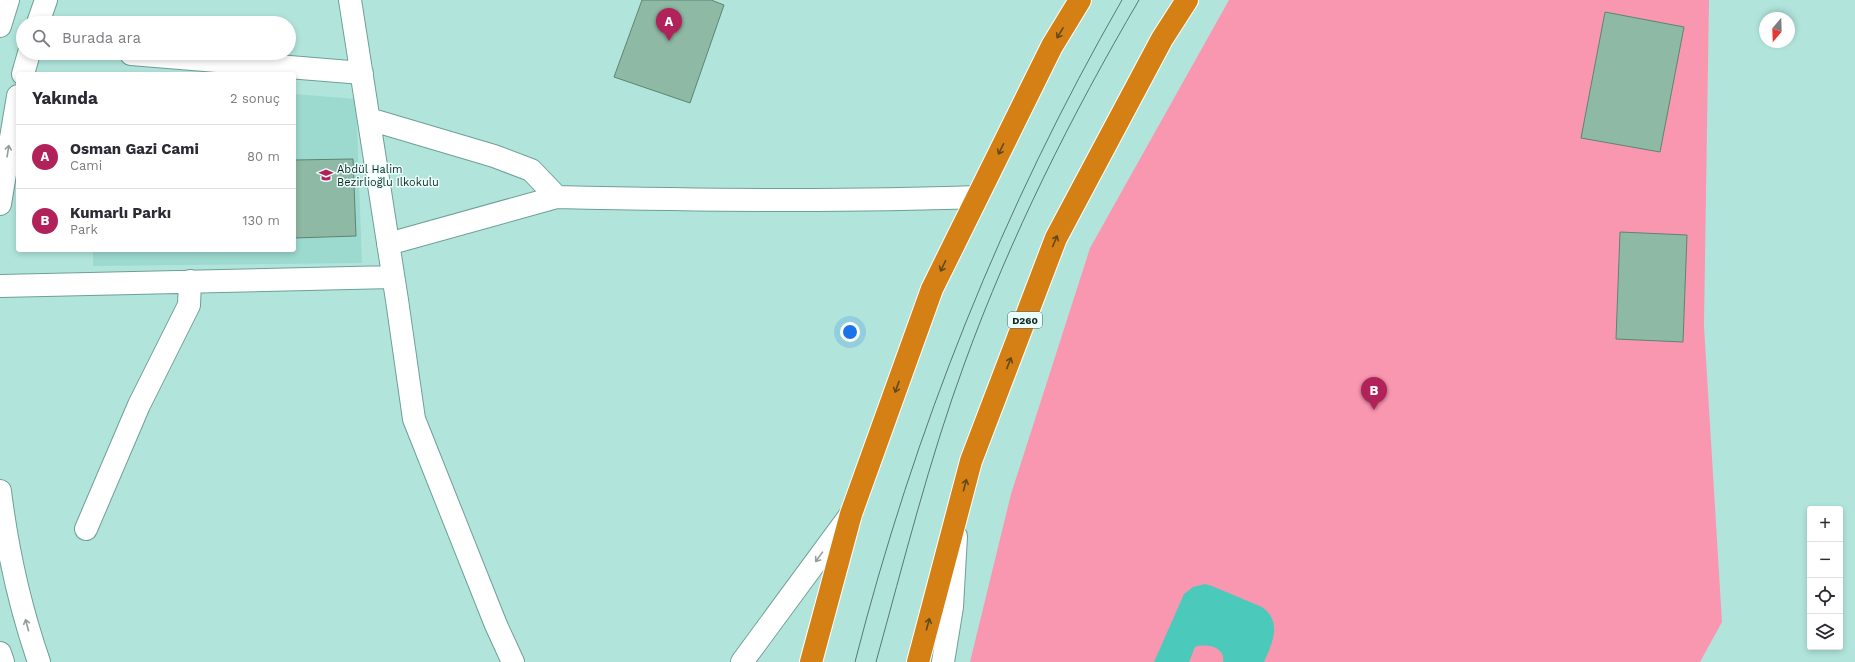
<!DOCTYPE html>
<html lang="tr">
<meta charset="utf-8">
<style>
:root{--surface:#fff;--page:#f7f7f7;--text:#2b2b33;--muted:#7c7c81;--line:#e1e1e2;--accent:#b02259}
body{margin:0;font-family:"Work Sans",sans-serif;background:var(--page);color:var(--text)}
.controls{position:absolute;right:12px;bottom:12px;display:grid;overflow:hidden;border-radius:4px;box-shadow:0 2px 6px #0003}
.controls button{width:36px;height:36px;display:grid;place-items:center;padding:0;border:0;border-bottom:1px solid var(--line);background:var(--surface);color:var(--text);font:20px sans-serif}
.compass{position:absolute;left:1759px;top:12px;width:36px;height:36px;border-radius:50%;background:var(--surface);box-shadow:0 2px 6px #0003;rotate:199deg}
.you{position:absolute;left:850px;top:332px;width:14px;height:14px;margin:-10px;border:3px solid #fff;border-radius:50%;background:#1a73e8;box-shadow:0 0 0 6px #1a73e833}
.badge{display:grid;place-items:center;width:26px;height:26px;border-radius:50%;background:var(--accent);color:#fff;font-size:13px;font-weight:700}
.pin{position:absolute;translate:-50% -33px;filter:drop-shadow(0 1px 2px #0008)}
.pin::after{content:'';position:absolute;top:21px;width:14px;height:12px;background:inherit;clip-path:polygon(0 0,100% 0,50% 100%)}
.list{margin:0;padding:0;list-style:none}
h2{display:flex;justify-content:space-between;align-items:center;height:52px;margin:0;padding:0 16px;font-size:17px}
h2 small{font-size:13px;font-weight:400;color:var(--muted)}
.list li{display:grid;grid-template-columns:26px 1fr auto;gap:12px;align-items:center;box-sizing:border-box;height:64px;padding:0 16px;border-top:1px solid var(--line)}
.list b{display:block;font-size:15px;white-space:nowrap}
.list p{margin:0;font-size:13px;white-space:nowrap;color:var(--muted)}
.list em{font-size:13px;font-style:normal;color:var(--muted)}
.icon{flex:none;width:22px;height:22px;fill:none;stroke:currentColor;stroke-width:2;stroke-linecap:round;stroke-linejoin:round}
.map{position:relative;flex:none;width:1855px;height:662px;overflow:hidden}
.search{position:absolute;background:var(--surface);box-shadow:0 2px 6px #0003;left:16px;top:16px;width:280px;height:44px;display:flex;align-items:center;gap:10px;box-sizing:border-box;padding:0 14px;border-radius:22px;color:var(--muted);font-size:15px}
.panel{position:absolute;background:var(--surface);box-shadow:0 2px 6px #0003;left:16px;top:72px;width:280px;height:180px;border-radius:4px}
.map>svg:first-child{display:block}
</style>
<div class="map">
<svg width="1855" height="662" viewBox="0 0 1855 662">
<rect width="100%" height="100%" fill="#b1e5dc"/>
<!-- built -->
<path fill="#9cd9cf" d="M294 94 356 99 362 263 93 266V250H294Z"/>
<!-- green -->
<path fill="#fa97b0" d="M1229 0H1709L1704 326 1722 622 1700 662H970L1011 494 1090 248Z"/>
<!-- water -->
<path fill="#4bc9ba" d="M1205 584 1212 586 1262 607C1283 622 1272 644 1264 662H1223C1226 647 1206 643 1195 647L1189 662H1154L1184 594 1193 587Z"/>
<!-- building -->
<path fill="#8eb9a4" stroke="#5c8571" d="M642 0H711L724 5 690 103 614 77Z
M1605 12 1684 27 1660 152 1581 138Z
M353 159 356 236 294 238V160Z
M1620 232 1687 235 1683 342 1616 339Z"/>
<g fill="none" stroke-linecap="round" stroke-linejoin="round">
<defs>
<path id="minor" d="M350 0 397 300 414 419 496 625 513 662
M38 23 46 0
M0 26 8 0
M131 54 362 73
M23 74 29 53
M369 119 494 156 531 170 557 197C697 200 837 202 977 197
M0 204 18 96
M388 244 557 197
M0 286 393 277
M0 491C7 548 20 607 39 662
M86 529 139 405 189 305 190 281
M0 653 3 662
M742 662 851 514
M943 662 952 607 956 536"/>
<path id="highway" d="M811 662 851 514 932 289 1052 46 1080 0
M918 662 971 461 1056 238 1162 39 1187 0"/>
</defs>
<!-- minor casing -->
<use href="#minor" stroke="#6e9f97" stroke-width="24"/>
<!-- highway casing -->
<use href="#highway" stroke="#fff" stroke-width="24"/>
<!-- minor -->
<use href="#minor" stroke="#fff" stroke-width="22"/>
<!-- highway -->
<use href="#highway" stroke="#d58014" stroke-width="22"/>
<!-- tram -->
<path stroke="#577973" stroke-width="1" d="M855 662C914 431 1003 207 1122 0
M876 662C904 561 929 460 965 362 1011 236 1071 116 1139 0"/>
</g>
<!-- one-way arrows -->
<defs><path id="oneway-shaft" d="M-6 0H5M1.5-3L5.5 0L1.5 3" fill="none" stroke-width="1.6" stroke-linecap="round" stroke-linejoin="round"/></defs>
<g stroke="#604a1d">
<use href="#oneway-shaft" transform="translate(1060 33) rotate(121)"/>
<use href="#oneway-shaft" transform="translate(1001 149) rotate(116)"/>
<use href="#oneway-shaft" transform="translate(1055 241) rotate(-67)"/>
<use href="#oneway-shaft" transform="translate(943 266) rotate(116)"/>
<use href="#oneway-shaft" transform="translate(1009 363) rotate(-69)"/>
<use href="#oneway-shaft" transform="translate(897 387) rotate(110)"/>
<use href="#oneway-shaft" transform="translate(965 485) rotate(-75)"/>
<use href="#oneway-shaft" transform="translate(928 624) rotate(-75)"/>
</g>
<g stroke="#949d9c">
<use href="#oneway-shaft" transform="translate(8 151) rotate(-81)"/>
<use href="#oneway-shaft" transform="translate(819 557) rotate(126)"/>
<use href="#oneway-shaft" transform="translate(27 625) rotate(-105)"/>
</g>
<!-- icons -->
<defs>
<symbol id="school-bare" viewBox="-9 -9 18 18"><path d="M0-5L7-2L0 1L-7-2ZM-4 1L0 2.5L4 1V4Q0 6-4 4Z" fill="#b02259" stroke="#eafffb" stroke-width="2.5" paint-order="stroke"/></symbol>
</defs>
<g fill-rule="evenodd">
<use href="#school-bare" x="316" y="165" width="20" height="20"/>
</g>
<g text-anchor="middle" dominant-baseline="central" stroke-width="3" stroke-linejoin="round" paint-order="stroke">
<!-- shield labels -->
<rect fill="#eafffb" stroke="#536764" stroke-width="1" x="1008" y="312" width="34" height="16" rx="3"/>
<g font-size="10" font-weight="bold" fill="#122623">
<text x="1025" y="320">D260</text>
</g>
<!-- poi labels -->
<g font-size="11" fill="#122623" stroke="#eafffb" text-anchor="start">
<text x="337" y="169">Abdül Halim<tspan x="337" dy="13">Bezirlioğlu Ilkokulu</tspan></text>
</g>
</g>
</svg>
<div class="controls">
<button>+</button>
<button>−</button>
<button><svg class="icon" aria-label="locate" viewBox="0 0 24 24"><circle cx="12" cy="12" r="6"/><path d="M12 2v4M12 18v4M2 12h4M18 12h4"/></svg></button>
<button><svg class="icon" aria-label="layers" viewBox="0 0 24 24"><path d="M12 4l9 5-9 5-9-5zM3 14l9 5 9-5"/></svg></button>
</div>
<svg class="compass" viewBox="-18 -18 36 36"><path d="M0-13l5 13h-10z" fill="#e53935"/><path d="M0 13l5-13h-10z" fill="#7c7c81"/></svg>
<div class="you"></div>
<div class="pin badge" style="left:669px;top:41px">A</div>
<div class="pin badge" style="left:1374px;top:410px">B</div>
<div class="search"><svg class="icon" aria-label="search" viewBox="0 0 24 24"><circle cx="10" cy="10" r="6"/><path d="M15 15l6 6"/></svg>Burada ara</div>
<section class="panel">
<h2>Yakında<small>2 sonuç</small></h2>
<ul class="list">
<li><span class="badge">A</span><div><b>Osman Gazi Cami</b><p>Cami</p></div><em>80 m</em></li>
<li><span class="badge">B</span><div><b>Kumarlı Parkı</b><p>Park</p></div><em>130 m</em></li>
</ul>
</section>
</div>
